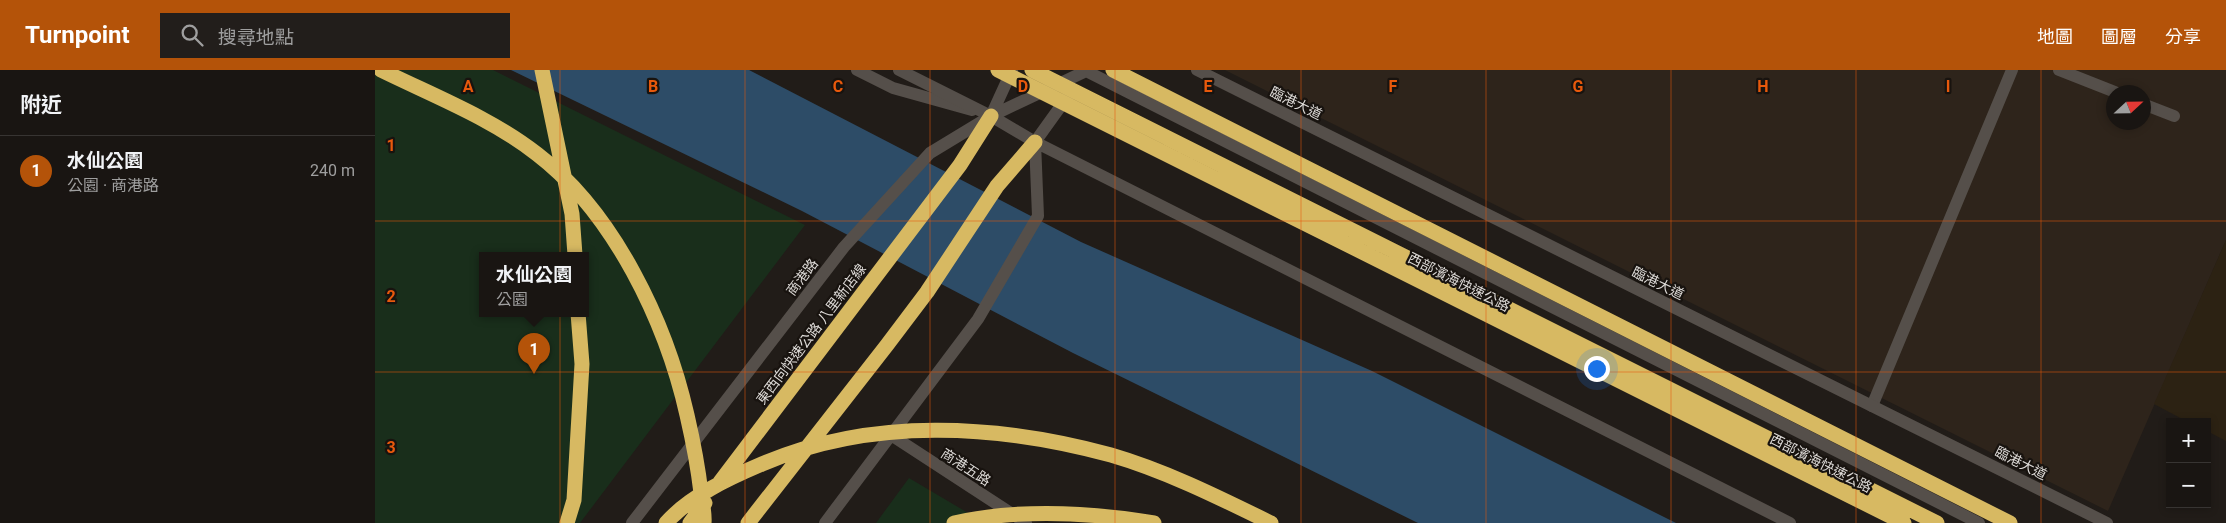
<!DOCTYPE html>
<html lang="zh-TW">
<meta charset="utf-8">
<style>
:root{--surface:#191512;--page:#221e1b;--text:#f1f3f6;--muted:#9f9f9f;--line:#373432;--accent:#b45309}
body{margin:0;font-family:Roboto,"Noto Sans TC",sans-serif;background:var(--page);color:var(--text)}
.controls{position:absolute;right:15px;bottom:15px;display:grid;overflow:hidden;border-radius:0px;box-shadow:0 2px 8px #0003}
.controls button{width:45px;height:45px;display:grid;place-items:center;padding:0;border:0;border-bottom:1px solid var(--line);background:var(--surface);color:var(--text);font:25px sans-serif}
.compass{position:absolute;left:1731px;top:15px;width:45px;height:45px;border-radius:50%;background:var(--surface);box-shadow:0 2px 8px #0003;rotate:68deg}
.you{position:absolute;left:1221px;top:298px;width:18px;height:18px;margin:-12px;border:4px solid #fff;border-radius:50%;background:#1a73e8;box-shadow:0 0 0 8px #1a73e833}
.badge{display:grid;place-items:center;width:32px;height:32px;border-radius:50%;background:var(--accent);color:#fff;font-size:16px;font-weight:700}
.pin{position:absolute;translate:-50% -41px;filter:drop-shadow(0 1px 2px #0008)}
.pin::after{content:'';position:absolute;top:26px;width:18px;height:15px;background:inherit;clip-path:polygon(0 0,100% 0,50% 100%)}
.popup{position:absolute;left:104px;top:182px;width:110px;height:65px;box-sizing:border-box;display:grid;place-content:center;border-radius:0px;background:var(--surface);filter:drop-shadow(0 1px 4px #0005);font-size:16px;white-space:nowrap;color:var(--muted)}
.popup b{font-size:19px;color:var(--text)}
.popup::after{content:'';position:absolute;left:50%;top:100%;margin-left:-10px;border:10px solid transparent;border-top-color:var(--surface)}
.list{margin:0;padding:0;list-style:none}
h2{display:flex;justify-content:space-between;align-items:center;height:65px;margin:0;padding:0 20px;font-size:21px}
h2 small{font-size:16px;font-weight:400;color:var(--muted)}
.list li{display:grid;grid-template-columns:32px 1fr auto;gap:15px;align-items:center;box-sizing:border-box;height:70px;padding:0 20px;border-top:1px solid var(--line)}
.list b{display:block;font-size:19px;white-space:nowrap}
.list p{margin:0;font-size:16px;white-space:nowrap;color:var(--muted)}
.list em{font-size:16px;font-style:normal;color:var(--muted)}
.icon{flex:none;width:28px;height:28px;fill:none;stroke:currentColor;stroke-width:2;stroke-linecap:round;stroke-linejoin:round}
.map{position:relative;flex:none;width:1851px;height:453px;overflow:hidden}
header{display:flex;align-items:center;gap:30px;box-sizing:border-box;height:70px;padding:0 25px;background:var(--accent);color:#fff}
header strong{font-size:24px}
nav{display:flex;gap:28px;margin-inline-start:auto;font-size:18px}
.search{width:350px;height:45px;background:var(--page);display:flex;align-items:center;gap:12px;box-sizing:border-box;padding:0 18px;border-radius:0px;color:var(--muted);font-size:19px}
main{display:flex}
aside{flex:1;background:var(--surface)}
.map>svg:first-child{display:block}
</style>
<header>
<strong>Turnpoint</strong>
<div class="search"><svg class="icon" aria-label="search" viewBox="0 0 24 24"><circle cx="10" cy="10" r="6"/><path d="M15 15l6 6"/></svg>搜尋地點</div>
<nav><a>地圖</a><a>圖層</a><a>分享</a></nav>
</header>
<main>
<aside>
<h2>附近<small></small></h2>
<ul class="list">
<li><span class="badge">1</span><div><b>水仙公園</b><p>公園 · 商港路</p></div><em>240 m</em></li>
</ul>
</aside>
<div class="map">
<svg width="1851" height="453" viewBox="0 0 1851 453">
<rect width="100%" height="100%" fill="#211c18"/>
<!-- built -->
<path fill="#2e241b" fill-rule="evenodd" d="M850 0H1851V170L1733 441ZM1738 22H1768V52H1738Z"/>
<!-- industrial -->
<path fill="#2c2213" d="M1851 170V371L1832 361V352H1813L1779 334Z"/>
<!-- green -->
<path fill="#192e1b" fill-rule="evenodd" d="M0 0H118L430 155 205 453H0ZM108 185H210V243H108Z
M534 408 610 453H501Z"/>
<!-- water -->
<path fill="#2d4c67" d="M136 0H374L706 172 997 301 1301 453H1043L698 283 427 141Z"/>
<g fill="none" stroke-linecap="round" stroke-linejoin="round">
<!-- lane -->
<path stroke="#554f4a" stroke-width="12" d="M482 0 518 18 597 40
M1684 0 1740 22
M1768 34 1799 46
M1497 336 1637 0"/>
<!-- street -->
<path stroke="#554f4a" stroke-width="12" d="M524 0 616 46"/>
<!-- secondary -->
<path stroke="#554f4a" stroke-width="12" d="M822 0 1732 453
M616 46 660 72 1415 453
M616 46 637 0
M516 365 651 453
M257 453 469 177 555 83 616 46 711 1 1604 453
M450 453 603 249 663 146 660 72 693 26"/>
<!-- highway -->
<path stroke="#d7b962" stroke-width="15" d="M6 0C59 26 116 48 162 84 239 143 291 252 312 345 318 371 323 397 326 423 327 433 330 443 329 453
M167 0 197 144 200 185
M623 0 1529 453
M657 0 1562 453
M738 0 1635 453
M345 412 585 95 616 46
M192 453 199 430 207 294 203 243
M291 453C315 426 354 408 387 394 497 347 622 354 736 385 791 401 845 428 896 453
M315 453 330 433
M373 453 512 275 552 222 622 116 660 72
M579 453C645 438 713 442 779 453"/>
</g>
<!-- grid -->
<path fill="none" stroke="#e8590c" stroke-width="1" stroke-opacity="0.55" d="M185 0V453M370 0V453M555 0V453M740 0V453M926 0V453M1111 0V453M1296 0V453M1481 0V453M1666 0V453M0 151H1851M0 302H1851"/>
<g text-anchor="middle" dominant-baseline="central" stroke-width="4.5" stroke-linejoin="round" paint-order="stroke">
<!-- street labels -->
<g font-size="14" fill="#dddad7" stroke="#18130f">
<text transform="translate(921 33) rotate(26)">臨港大道</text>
<text transform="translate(427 207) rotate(-53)">商港路</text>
<text transform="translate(1084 212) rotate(27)">西部濱海快速公路</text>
<text transform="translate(1283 213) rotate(26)">臨港大道</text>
<text transform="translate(436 264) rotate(-53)">東西向快速公路 八里新店線</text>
<text transform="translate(1446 393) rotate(27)">西部濱海快速公路</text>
<text transform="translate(1646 393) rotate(27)">臨港大道</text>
<text transform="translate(591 397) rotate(33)">商港五路</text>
</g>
</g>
<g font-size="16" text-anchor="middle" font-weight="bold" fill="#e8590c" stroke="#18130f" stroke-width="4.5" stroke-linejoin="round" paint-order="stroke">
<text x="93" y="22">A</text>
<text x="278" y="22">B</text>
<text x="463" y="22">C</text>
<text x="648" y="22">D</text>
<text x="833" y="22">E</text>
<text x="1018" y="22">F</text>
<text x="1203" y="22">G</text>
<text x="1388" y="22">H</text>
<text x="1573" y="22">I</text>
<text x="16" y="81">1</text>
<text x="16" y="232">2</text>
<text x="16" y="383">3</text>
</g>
</svg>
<div class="controls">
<button>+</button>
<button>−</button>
</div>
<svg class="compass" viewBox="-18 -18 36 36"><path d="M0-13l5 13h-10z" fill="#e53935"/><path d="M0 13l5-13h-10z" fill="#9f9f9f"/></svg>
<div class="you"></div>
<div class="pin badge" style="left:159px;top:304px">1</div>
<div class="popup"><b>水仙公園</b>公園</div>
</div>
</main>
